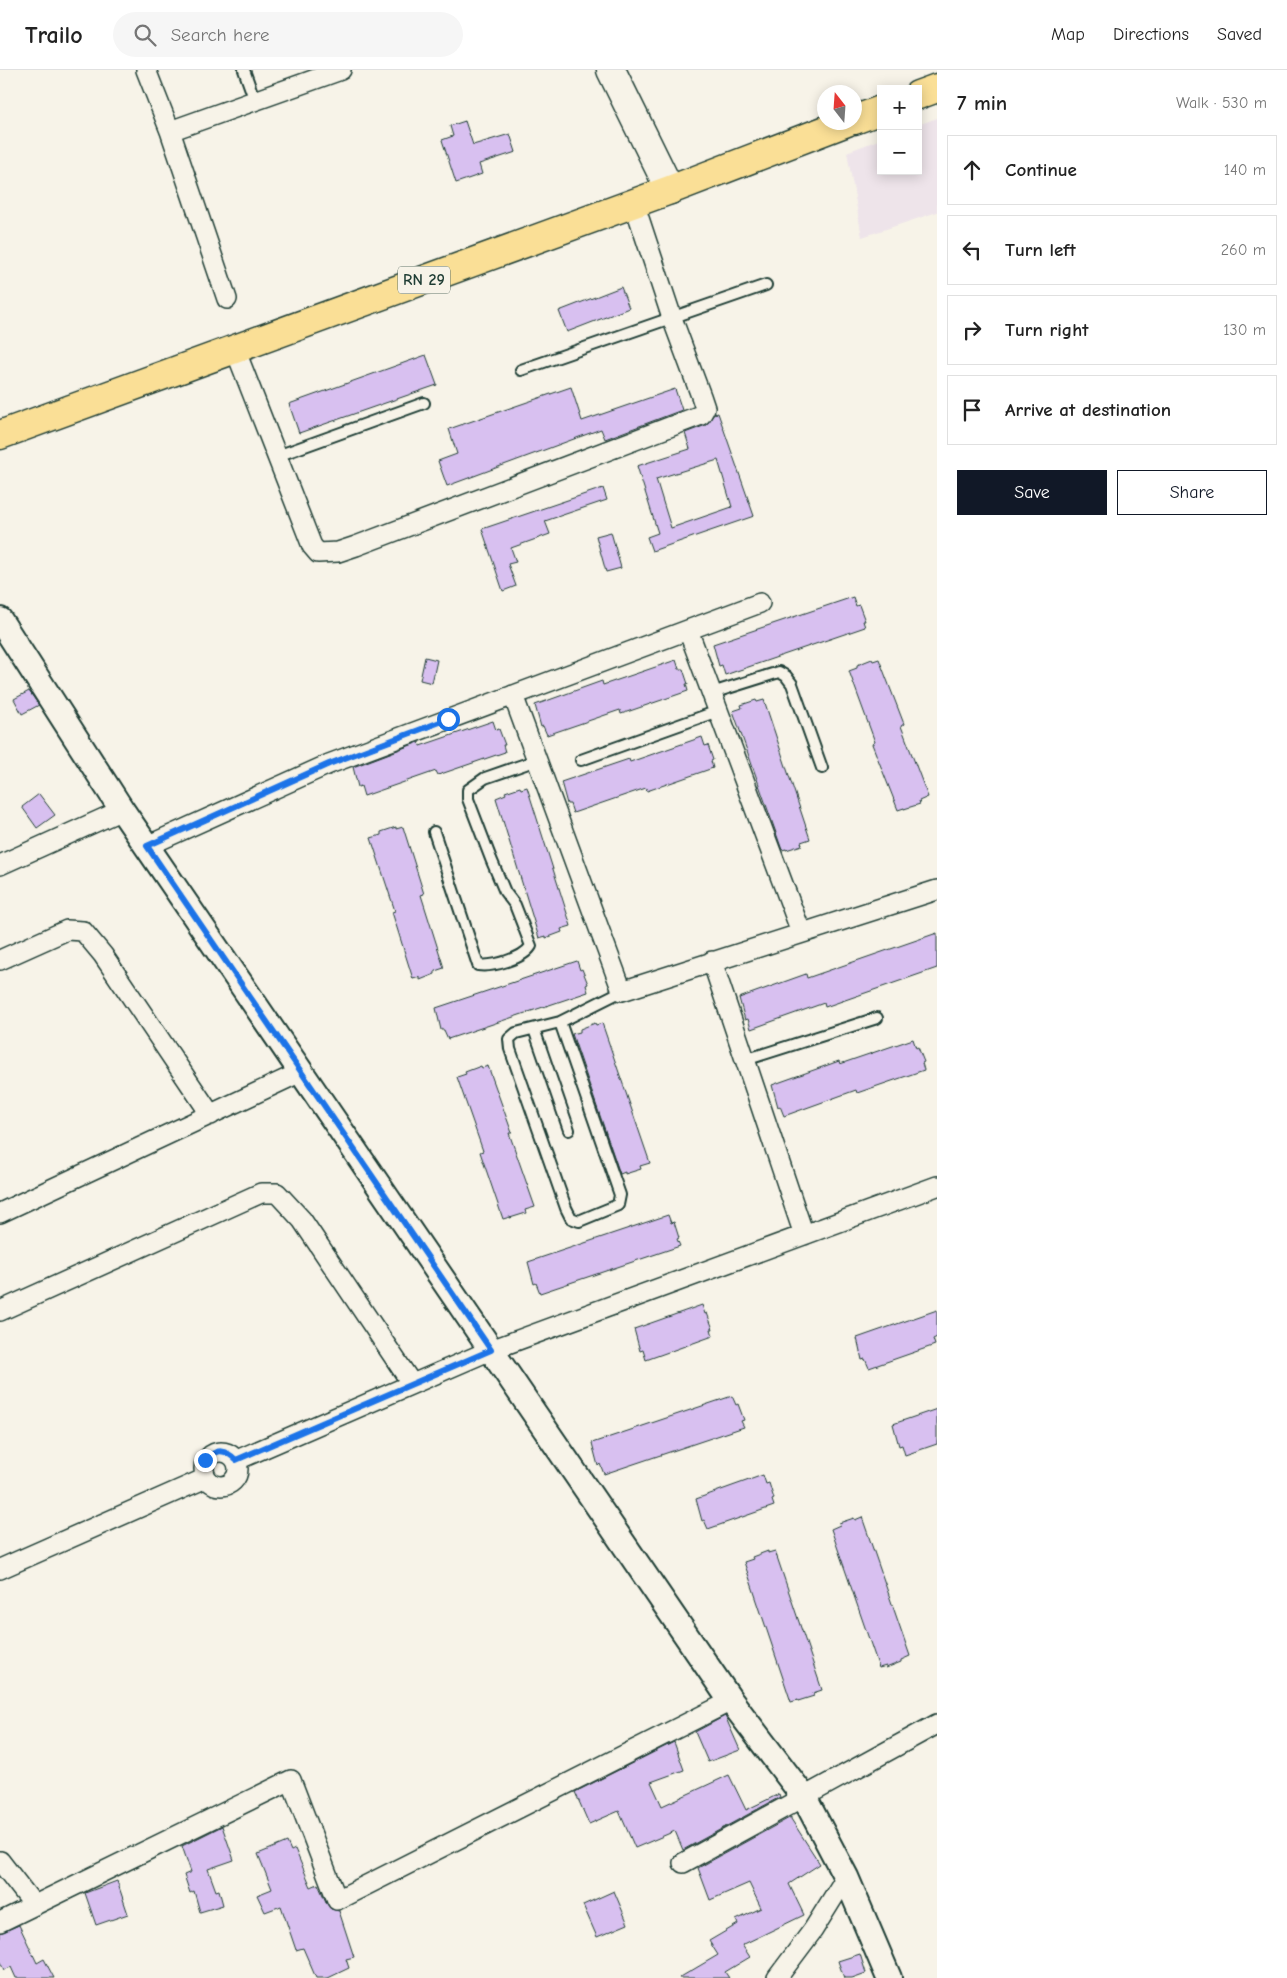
<!DOCTYPE html>
<meta charset="utf-8">
<style>
:root{--surface:#fff;--page:#f6f6f6;--text:#222;--muted:#767676;--line:#e0e0e0;--accent:#111827}
body{margin:0;font-family:"Comic Neue",sans-serif;background:var(--page);color:var(--text)}
.controls{position:absolute;right:15px;top:15px;display:grid;overflow:hidden;border-radius:0px;box-shadow:0 2px 12px #0003}
.controls button{width:45px;height:45px;display:grid;place-items:center;padding:0;border:0;border-bottom:1px solid var(--line);background:var(--surface);color:var(--text);font:25px sans-serif}
.compass{position:absolute;left:817px;top:15px;width:45px;height:45px;border-radius:50%;background:var(--surface);box-shadow:0 2px 12px #0003;rotate:343deg}
.stop{position:absolute;width:15px;height:15px;margin:-11px;border:4px solid #1a73e8;border-radius:50%;background:#fff}
.stop.end{background:#1a73e8;border-color:#fff;box-shadow:0 1px 5px #0008}
.list{margin:0;padding:0;list-style:none}
h2{display:flex;justify-content:space-between;align-items:center;height:65px;margin:0;padding:0 20px;font-size:21px}
h2 small{font-size:16px;font-weight:400;color:var(--muted)}
.list li{display:grid;grid-template-columns:32px 1fr auto;gap:15px;align-items:center;box-sizing:border-box;height:70px;margin:0 10px 10px;padding:0 10px;border:1px solid var(--line);border-radius:0px}
.list b{display:block;font-size:19px;white-space:nowrap}
.list em{font-size:16px;font-style:normal;color:var(--muted)}
.actions{display:flex;gap:10px;padding:15px 20px}
.actions a{flex:1;padding:11px 0;border:1px solid var(--accent);border-radius:0px;text-align:center;font-size:18px;color:var(--accent)}
.actions .main{background:var(--accent);color:#fff}
.icon{flex:none;width:28px;height:28px;fill:none;stroke:currentColor;stroke-width:2;stroke-linecap:round;stroke-linejoin:round}
.map{position:relative;flex:none;width:937px;height:1908px;overflow:hidden}
header{display:flex;align-items:center;gap:30px;box-sizing:border-box;height:70px;padding:0 25px;background:var(--surface);border-bottom:1px solid var(--line)}
header strong{font-size:24px}
nav{display:flex;gap:28px;margin-inline-start:auto;font-size:18px}
.search{width:350px;height:45px;background:var(--page);display:flex;align-items:center;gap:12px;box-sizing:border-box;padding:0 18px;border-radius:28px;color:var(--muted);font-size:19px}
main{display:flex}
aside{flex:1;background:var(--surface)}
.map>svg:first-child{display:block}
</style>
<header>
<strong>Trailo</strong>
<div class="search"><svg class="icon" aria-label="search" viewBox="0 0 24 24"><circle cx="10" cy="10" r="6"/><path d="M15 15l6 6"/></svg>Search here</div>
<nav><a>Map</a><a>Directions</a><a>Saved</a></nav>
</header>
<main>
<div class="map">
<svg width="937" height="1908" viewBox="0 0 937 1908">
<rect width="100%" height="100%" fill="#f7f3e8"/>
<filter id="ink" filterUnits="userSpaceOnUse"><feTurbulence type="fractalNoise" baseFrequency=".02" numOctaves="2"/><feDisplacementMap in="SourceGraphic" scale="10" xChannelSelector="R" yChannelSelector="G"/><feConvolveMatrix kernelMatrix="1 2 1 2 8 2 1 2 1" color-interpolation-filters="sRGB"/></filter>
<g filter="url(#ink)">
<!-- built -->
<path fill="#eee4ea" d="M937 48V142L862 167 847 82 881 69V101H918V55Z"/>
<!-- building -->
<path fill="#d8c0f0" stroke="#1f3d34" fill-rule="evenodd" d="M465 51 473 75 510 64 516 82 479 94 482 104 456 113 442 70 453 66 450 56Z
M621 217 629 238 567 262 559 241Z
M426 285 437 315 299 363 289 334Z
M571 317 582 351 675 319 682 340 605 369 601 359 447 416 438 391 457 384 449 359Z
M718 343 754 446 652 481 647 467 658 463 637 396 690 379 685 363 706 355 714 344ZM718 390 732 437 671 458 656 409Z
M603 418 607 430 545 451 550 464 511 478 516 492 508 494 516 516 503 521 482 459Z
M611 462 621 498 606 502 596 466Z
M853 527 856 536 859 535 865 551H863L865 557 725 605 722 595 719 596 713 574Z
M425 587 437 590 432 613 420 610Z
M872 589 873 591 879 589 904 654 901 656 928 727 919 731 920 734 904 739V738L898 740 872 674 875 672 849 601 857 598V595Z
M676 590 679 599H683L688 614H686L688 621 621 644 620 640 547 665 543 656 541 657 535 635 602 611 603 615Z
M29 621 39 635 22 644 14 629Z
M756 630 757 632 764 630 810 769 801 772 802 775 786 780V779L782 780 733 641 742 638 741 635Z
M493 651 496 660 499 659 505 675H503L505 682 438 705 436 701 364 726 361 716 358 717 353 697 419 672 420 676Z
M702 667 705 676 708 675 713 690 711 691 713 698 647 721 646 718 573 743 570 734H567L561 712 629 689 630 692Z
M520 717 521 719 527 717 571 856 561 859 562 862 546 868V866L539 868 496 728 506 724 505 722Z
M39 724 55 745 37 758 22 737Z
M396 757V759L403 757 424 824 421 825 444 898 435 901V904L420 910V907L413 909 392 842 395 841 371 768 381 765V762Z
M937 863V898L825 937 824 933 751 959 748 949 745 950 739 928 806 904 807 908Z
M577 891 580 900 582 899 588 914 586 915 588 922 448 969 444 960H441L436 938Z
M595 953 596 955 602 953 650 1093 640 1096 641 1099 625 1104V1102L620 1104 572 964 580 962V959Z
M913 969 916 978 918 977 924 992 922 993 924 1000 857 1023 856 1020 784 1046 780 1036 778 1037 772 1015 839 991 840 994Z
M481 996 482 998 488 996 512 1063H509L535 1137 525 1140 526 1143 510 1148V1147L503 1149 480 1082 483 1081 457 1007 466 1004 465 1002Z
M668 1145 671 1153 674 1152 679 1168 677 1169 680 1176 540 1223 536 1213 534 1214 528 1192Z
M702 1235 705 1244 707 1243 713 1259H711L713 1266 646 1290 643 1280 640 1281 634 1259Z
M937 1240V1267L933 1269 935 1275 869 1298 865 1289 862 1290 857 1268Z
M732 1326 736 1335 738 1334 744 1350 741 1351 744 1357 604 1404 600 1394 598 1396 592 1373Z
M937 1339V1374L905 1385 902 1375 899 1376 893 1354Z
M763 1405 766 1414 769 1413 774 1429 772 1430 774 1436 708 1459 704 1450 702 1451 696 1429Z
M862 1447 910 1586 901 1590V1592L886 1598V1596L879 1598 831 1459 840 1455 839 1453 854 1448 855 1450Z
M768 1481V1483L775 1481 822 1620 813 1623 814 1626 798 1631V1630L791 1632 744 1492 753 1489 752 1487Z
M725 1646 740 1680 708 1692 695 1662Z
M674 1672 684 1700 651 1712 662 1736 729 1705 746 1740 779 1724 780 1727 683 1780 675 1761 635 1778 619 1741 589 1754 575 1722Z
M791 1747V1749L820 1794 789 1814 804 1845 742 1875 750 1887 725 1902 729 1908H679L718 1885 709 1871 738 1854 736 1850 761 1838 749 1813 710 1830 698 1798Z
M222 1756 234 1790 208 1799 216 1821 219 1820 223 1835 200 1842 194 1821 190 1823 184 1805 191 1802 182 1776Z
M287 1772 291 1781 295 1779 311 1817 318 1814 327 1834 331 1839 339 1841 354 1887 346 1889 349 1898 328 1908H316L303 1878 296 1880 281 1836 265 1842 257 1825 272 1819 258 1784Z
M117 1811 128 1844 96 1855 85 1823Z
M614 1821 628 1854 597 1867 583 1835Z
M19 1855 37 1893 44 1889 54 1908H16L11 1897 4 1900 0 1892V1863Z
M860 1884 866 1903 852 1908H844L838 1891Z"/>
<g fill="none" stroke-linecap="round" stroke-linejoin="round">
<defs>
<path id="service" d="M244 0 255 31
M521 300 766 215
M277 386 424 333
M712 623 779 602 786 606 792 614 822 698
M581 690 718 641
M434 762 478 895C492 897 523 889 531 876L515 835 505 822 491 789 468 729V720L485 708 537 690
M560 952 620 1125 618 1135 579 1151 571 1148 566 1138 510 979 509 969 516 963 560 952 622 921
M534 959 569 1060
M745 990 877 948"/>
<path id="minor" d="M146 0 170 61 227 229
M170 61 341 0
M235 279 312 476 318 483 338 482 356 476 701 345 705 338 701 326 672 248 634 133
M688 560 801 862
M513 625 622 921 937 820
M147 776 329 694 760 533
M0 795 122 740
M0 890 67 860 83 861 103 885 211 1045
M712 891 804 1165
M0 1143 301 1002
M0 1241 261 1123H277L302 1150 412 1314
M204 1399a17 17 0 1 1 34 0a17 17 0 1 1-34 0Z
M237 1390 491 1280 937 1116
M0 1499 206 1408
M0 1791 34 1835
M683 1793 937 1654
M0 1852 291 1710 337 1830 731 1631
M777 1908 813 1860 846 1807"/>
<path id="tertiary" d="M0 550 122 740 731 1631 804 1727 846 1807 889 1908"/>
<path id="secondary" d="M611 0 670 120"/>
<path id="primary" d="M918 25 937 18
M854 50 881 40
M0 365 670 120 847 52"/>
</defs>
<!-- service casing -->
<use href="#service" stroke="#1f3d34" stroke-width="14"/>
<!-- minor casing -->
<use href="#minor" stroke="#1f3d34" stroke-width="22"/>
<!-- tertiary casing -->
<use href="#tertiary" stroke="#1f3d34" stroke-width="28"/>
<!-- secondary casing -->
<use href="#secondary" stroke="#1f3d34" stroke-width="31"/>
<!-- primary casing -->
<use href="#primary" stroke="#1f3d34" stroke-width="31"/>
<!-- service -->
<use href="#service" stroke="#f7f3e8" stroke-width="10"/>
<!-- minor -->
<use href="#minor" stroke="#f7f3e8" stroke-width="19"/>
<!-- tertiary -->
<use href="#tertiary" stroke="#f7f3e8" stroke-width="24"/>
<!-- secondary -->
<use href="#secondary" stroke="#f7f3e8" stroke-width="28"/>
<!-- primary -->
<use href="#primary" stroke="#fadf96" stroke-width="28"/>
</g>
</g>
<g fill="none" stroke-linecap="round" stroke-linejoin="round" filter="url(#ink)">
<!-- route -->
<path stroke="#1a73e8" stroke-width="6" d="M205 1390C217 1378 225 1379 236 1390L491 1280 147 776 329 694 448 649"/>
</g>
<g text-anchor="middle" dominant-baseline="central" stroke-width="4" stroke-linejoin="round" paint-order="stroke">
<!-- shield labels -->
<rect fill="#f7f3e8" stroke="#60746a" stroke-width="1" x="398" y="196.5" width="52" height="27" rx="4"/>
<g font-size="16" font-weight="bold" fill="#1f3d34">
<text x="424" y="210">RN 29</text>
</g>
</g>
</svg>
<div class="controls">
<button>+</button>
<button>−</button>
</div>
<svg class="compass" viewBox="-18 -18 36 36"><path d="M0-13l5 13h-10z" fill="#e53935"/><path d="M0 13l5-13h-10z" fill="#767676"/></svg>
<div class="stop" style="left:448px;top:649px"></div>
<div class="stop end" style="left:205px;top:1390px"></div>
</div>
<aside>
<h2>7 min<small>Walk · 530 m</small></h2>
<ul class="list">
<li><svg class="icon" aria-label="ahead" viewBox="0 0 24 24"><path d="M12 20V5M6 11l6-6 6 6"/></svg><div><b>Continue</b></div><em>140 m</em></li>
<li><svg class="icon" aria-label="left" viewBox="0 0 24 24"><path d="M17 20v-9H6M10 6l-5 5 5 5"/></svg><div><b>Turn left</b></div><em>260 m</em></li>
<li><svg class="icon" aria-label="right" viewBox="0 0 24 24"><path d="M7 20v-9h11M14 6l5 5-5 5"/></svg><div><b>Turn right</b></div><em>130 m</em></li>
<li><svg class="icon" aria-label="arrive" viewBox="0 0 24 24"><path d="M6 21V4h12l-3 4 3 4H6"/></svg><div><b>Arrive at destination</b></div></li>
</ul>
<div class="actions"><a class="main">Save</a><a>Share</a></div>
</aside>
</main>
